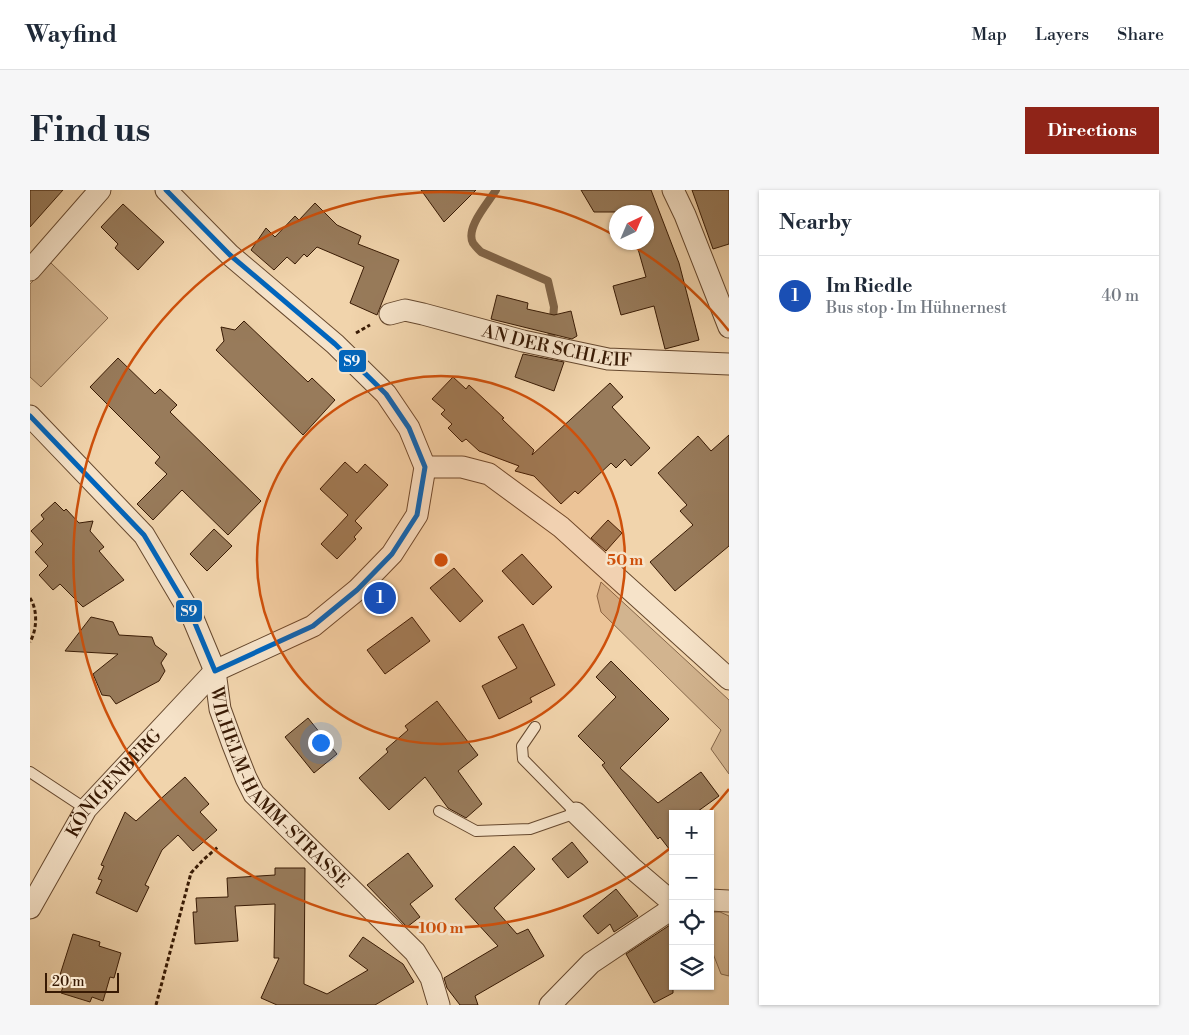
<!DOCTYPE html>
<meta charset="utf-8">
<style>
:root{--surface:#fff;--page:#f6f6f7;--text:#1f2937;--muted:#747a83;--line:#e0e1e3;--accent:#8f2418}
body{margin:0;font-family:"Libre Bodoni",serif;background:var(--page);color:var(--text)}
.controls{position:absolute;right:15px;bottom:15px;display:grid;overflow:hidden;border-radius:0px;box-shadow:0 1px 4px #0004}
.controls button{width:45px;height:45px;display:grid;place-items:center;padding:0;border:0;border-bottom:1px solid var(--line);background:var(--surface);color:var(--text);font:25px sans-serif}
.compass{position:absolute;left:579px;top:15px;width:45px;height:45px;border-radius:50%;background:var(--surface);box-shadow:0 1px 4px #0004;rotate:44deg}
.scale{position:absolute;left:15px;bottom:12px;width:74px;box-sizing:border-box;padding-left:5px;border:2px solid #381a04;border-top:0;font-size:14px;line-height:18px;white-space:nowrap;color:#381a04;-webkit-text-stroke:4px #f6e3c9;paint-order:stroke}
.you{position:absolute;left:290px;top:552px;width:18px;height:18px;margin:-12px;border:4px solid #fff;border-radius:50%;background:#1a73e8;box-shadow:0 0 0 8px #1a73e833}
.badge{display:grid;place-items:center;width:32px;height:32px;border-radius:50%;background:var(--accent);color:#fff;font-size:16px;font-weight:700}
.pin{position:absolute;translate:-50% -50%;border:2px solid #fff;box-shadow:0 1px 5px #0006}
.list{margin:0;padding:0;list-style:none}
h2{display:flex;justify-content:space-between;align-items:center;height:65px;margin:0;padding:0 20px;font-size:21px}
h2 small{font-size:16px;font-weight:400;color:var(--muted)}
.list li{display:grid;grid-template-columns:32px 1fr auto;gap:15px;align-items:center;box-sizing:border-box;height:80px;padding:0 20px;border-top:1px solid var(--line)}
.list b{display:block;font-size:19px;white-space:nowrap}
.list p{margin:0;font-size:16px;white-space:nowrap;color:var(--muted)}
.list em{font-size:16px;font-style:normal;color:var(--muted)}
.icon{flex:none;width:28px;height:28px;fill:none;stroke:currentColor;stroke-width:2;stroke-linecap:round;stroke-linejoin:round}
.map{position:relative;flex:none;width:699px;height:815px;overflow:hidden;border-radius:0px}
header{display:flex;align-items:center;gap:30px;box-sizing:border-box;height:70px;padding:0 25px;background:var(--surface);border-bottom:1px solid var(--line)}
header strong{font-size:24px}
nav{display:flex;gap:28px;margin-inline-start:auto;font-size:18px}
.intro{display:flex;align-items:center;justify-content:space-between;box-sizing:border-box;height:120px;padding:0 30px}
h1{margin:0;font-size:35px}
.button{padding:12px 22px;border-radius:0px;background:var(--accent);color:#fff;font-size:18px;font-weight:700}
main{display:flex;gap:30px;padding:0 30px}
aside{flex:1;background:var(--surface);border-radius:0px;box-shadow:0 1px 4px #0004}
.map>svg:first-child{display:block}
</style>
<header>
<strong>Wayfind</strong>
<nav><a>Map</a><a>Layers</a><a>Share</a></nav>
</header>
<div class="intro"><h1>Find us</h1><a class="button">Directions</a></div>
<main>
<div class="map">
<svg width="699" height="815" viewBox="0 0 699 815">
<rect width="100%" height="100%" fill="#f1d4ac"/>
<filter id="stains"><feTurbulence type="fractalNoise" baseFrequency=".004" numOctaves="4"/><feColorMatrix values="0 0 0 0 .2 0 0 0 0 .09 0 0 0 0 .02 0 0 0 .5 -.17"/></filter>
<radialGradient id="worn" r=".72"><stop offset=".6" stop-color="#630" stop-opacity="0"/><stop offset="1" stop-color="#630" stop-opacity=".3"/></radialGradient>
<!-- green -->
<path fill="#d2b48f" stroke="#85674a" d="M21 73 78 128 11 197 0 187V94Z
M571 392 699 510V584L681 559 691 540 571 422 567 406Z
M680 722H690L699 726V786L691 784 680 756Z"/>
<g fill="none" stroke-linecap="round" stroke-linejoin="round">
<!-- stream -->
<path stroke="#816447" stroke-width="8" d="M466 0C458 13 435 38 443 53 445 56 449 60 451 62L518 91 524 117 521 151"/>
</g>
<!-- building -->
<path fill="#987b5b" stroke="#381a04" d="M0 0H33L0 37Z
M391 0H446L414 32Z
M551 0H621L649 73 669 150 635 159 624 116 591 125 583 96 616 87 606 52H616V22H564Z
M662 0H699V54L683 59Z
M285 13 307 35 331 46 328 54 369 70 347 125 320 113 334 77 287 57 277 67 274 64 265 74 257 67 244 80 221 60 236 38 245 47 265 26 269 30Z
M93 14 134 52 108 80 85 58 88 54 71 37Z
M467 105 498 113 497 119 524 125 541 121 547 146 542 149 461 129Z
M214 131 278 192 282 188 305 210 273 245 186 160 194 151 191 137 205 140Z
M493 164 534 172 524 201 485 187Z
M88 168 125 204 130 199 147 215 140 222 231 311 198 345 152 300 123 330 107 314 137 284 125 273 130 267 60 197Z
M423 187 436 199 439 195 474 228 472 229 504 260 502 265 580 193 593 207 582 217 620 258 601 276 595 269 586 278 581 273 548 304 545 301 531 314 504 286 485 281 489 276 449 261 436 249 432 252 418 238 422 234 411 224 415 220 402 209Z
M699 245V356L645 401 620 372 663 335 650 321 657 315 628 283 668 246 681 261Z
M315 272 327 283 335 274 358 295 325 331 332 338 324 347 326 349 307 369 291 354 318 325 290 299Z
M25 312 34 321 36 319 49 333 63 331 60 341 74 357 69 361 94 390 53 417 30 394 23 400 9 385 18 376 5 362 13 354 1 341 14 329 11 325Z
M578 330 592 343 576 361 561 348Z
M184 339 202 356 177 381 160 364Z
M492 364 522 397 503 415 472 381Z
M424 378 453 411 430 432 400 398Z
M61 427 83 432 89 445 122 447 125 455 137 464 131 473 135 481 129 491 86 514 80 506 72 505 63 484 88 464 35 461Z
M382 427 400 451 355 484 337 460Z
M493 434 525 495 500 508 502 512 469 529 452 496 487 478 468 447Z
M581 471 639 529 590 578 628 613 671 582 689 606 664 624H643V664L630 647 628 649 572 575 575 573 548 546 586 507 566 487Z
M407 511 448 565 428 581 452 614 436 628 418 618 395 587 359 620 329 588 358 562 356 559 378 540 375 536Z
M278 528 307 564 284 583 255 547Z
M155 587 179 614 170 622 187 640 163 661 148 645 132 660 115 695 119 697 107 722 66 703 72 690 68 689 74 676 71 675 95 622 106 631Z
M542 652 558 672 538 688 522 669Z
M484 656 505 679 464 718 487 744 498 739 514 766 445 806 448 815H430L417 798 414 788 468 756 425 709Z
M378 663 403 696 380 714 390 727 377 737 337 695Z
M245 678H275L274 794 297 804 338 780 319 766 333 747 373 774 384 792 345 815H247L231 808 249 768H244L245 714 205 716 208 751 165 754 163 722H167L166 708 198 707 197 688 245 685Z
M586 699 608 726 584 742 580 734 568 744 553 726Z
M643 733V803L624 813 596 764Z
M43 744 70 752 69 756 91 763 84 788 80 787 73 811 62 807 60 812 31 803 35 790 29 788Z"/>
<g fill="none" stroke-linecap="round" stroke-linejoin="round">
<defs>
<path id="service" d="M0 582 56 619
M409 621 446 641 500 639 546 623 493 569 492 556 505 537"/>
<g id="minor">
<path d="M643 0 655 25 699 137"/>
<path d="M0 80 70 0"/>
<path id="s1" d="M360 124 375 120 393 124 493 151 578 169 699 174"/>
<path id="s2" d="M0 226 114 345 162 426 185 481 190 519 203 555 216 588 224 604 385 762 401 788 409 815"/>
<path d="M395 277H432L459 284 531 337 699 489"/>
<path d="M546 623 602 678 643 713"/>
<path d="M680 710 699 711"/>
<path id="s3" d="M0 718 56 619 185 481 283 436 327 400 362 364 387 325 395 277 379 238 356 204 305 154 200 65 136 0"/>
<path d="M520 815 561 773 643 718"/>
</g>
</defs>
<!-- service casing -->
<use href="#service" stroke="#66482e" stroke-width="12"/>
<!-- minor casing -->
<use href="#minor" stroke="#66482e" stroke-width="23"/>
<!-- path -->
<path stroke="#381a04" stroke-width="3" stroke-dasharray="4 2.5" stroke-linecap="butt" d="M326 143 340 135
M0 408C8 420 7 440 0 452
M126 815 161 683 173 670 188 657"/>
<!-- service -->
<use href="#service" stroke="#f6e3c9" stroke-width="10"/>
<!-- minor -->
<use href="#minor" stroke="#f6e3c9" stroke-width="21"/>
<defs>
<path id="bus-1" d="M0 226 114 345 162 426 185 481 283 436 327 400 362 364 387 325 395 277 379 238 356 204 305 154 200 65 136 0"/>
</defs>
<!-- bus-1 casing -->
<use href="#bus-1" stroke="#f6e3c9" stroke-width="9"/>
<!-- bus-1 -->
<use href="#bus-1" stroke="#0065bd" stroke-width="5"/>
</g>
<!-- distance rings -->
<circle cx="411" cy="370" r="184" fill="#ce500b" fill-opacity=".12"/>
<g fill="none" stroke="#ce500b" stroke-width="2.5">
<circle cx="411" cy="370" r="184"/>
<path d="M699 599A368 368 0 0 1 678 623M643 656A368 368 0 1 1 584 45M598 53A368 368 0 0 1 699 141"/>
</g>
<g text-anchor="middle" dominant-baseline="central" stroke-width="5" stroke-linejoin="round" paint-order="stroke">
<!-- street labels -->
<g font-size="18" fill="#381a04" stroke="#f6e3c9">
<text stroke="none"><textPath href="#s1" startOffset="172">AN DER SCHLEIF</textPath></text>
<text stroke="none"><textPath href="#s3" startOffset="151">KÖNIGENBERG</textPath></text>
<text stroke="none"><textPath href="#s2" startOffset="456">WILHELM-HAMM-STRASSE</textPath></text>
</g>
</g>
<circle cx="411" cy="370" r="8" fill="#ce500b" stroke="#f6e3c9" stroke-width="2.5"/>
<g font-size="15" text-anchor="middle" font-weight="bold" fill="#ce500b" stroke="#f6e3c9" stroke-width="5" stroke-linejoin="round" paint-order="stroke">
<text x="595" y="375">50 m</text>
<text x="411" y="743">100 m</text>
</g>
<g stroke="#f6e3c9" stroke-width="2">
<rect x="308" y="159" width="29" height="24" rx="5" fill="#0065bd"/>
<rect x="145" y="409" width="28" height="24" rx="5" fill="#0065bd"/>
</g>
<g font-size="14" text-anchor="middle" font-weight="bold" fill="#fff">
<text x="322" y="176">S9</text>
<text x="159" y="426">S9</text>
</g>
<rect width="100%" height="100%" filter="url(#stains)"/>
<rect width="100%" height="100%" fill="url(#worn)"/>
</svg>
<div class="controls">
<button>+</button>
<button>−</button>
<button><svg class="icon" aria-label="locate" viewBox="0 0 24 24"><circle cx="12" cy="12" r="6"/><path d="M12 2v4M12 18v4M2 12h4M18 12h4"/></svg></button>
<button><svg class="icon" aria-label="layers" viewBox="0 0 24 24"><path d="M12 4l9 5-9 5-9-5zM3 14l9 5 9-5"/></svg></button>
</div>
<svg class="compass" viewBox="-18 -18 36 36"><path d="M0-13l5 13h-10z" fill="#e53935"/><path d="M0 13l5-13h-10z" fill="#747a83"/></svg>
<div class="scale">20 m</div>
<div class="you"></div>
<div class="pin badge" style="left:350px;top:408px;background:#1a4fb4">1</div>
</div>
<aside>
<h2>Nearby<small></small></h2>
<ul class="list">
<li><span class="badge" style="background:#1a4fb4">1</span><div><b>Im Riedle</b><p>Bus stop · Im Hühnernest</p></div><em>40 m</em></li>
</ul>
</aside>
</main>
